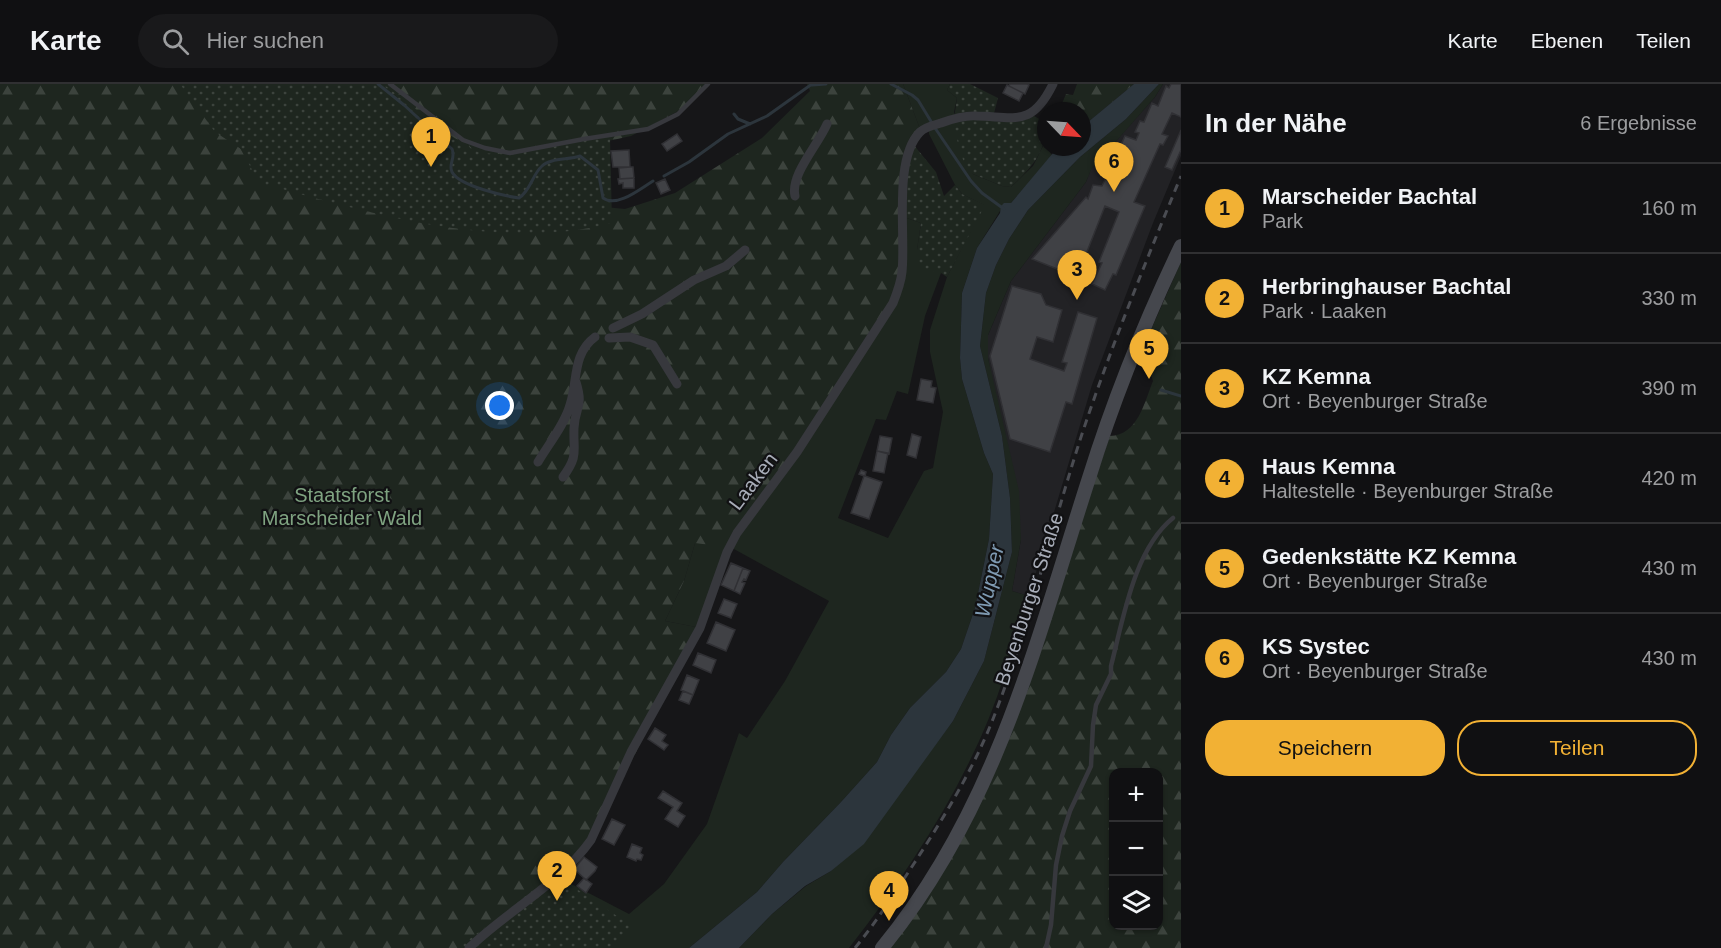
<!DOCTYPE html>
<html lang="de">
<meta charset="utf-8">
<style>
:root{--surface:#101012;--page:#19191b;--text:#f1f3f6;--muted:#9c9d9f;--line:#303032;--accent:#f2b134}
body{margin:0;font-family:Arial,sans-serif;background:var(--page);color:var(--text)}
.controls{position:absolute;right:18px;bottom:18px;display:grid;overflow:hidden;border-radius:12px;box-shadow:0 2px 4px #0004}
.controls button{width:54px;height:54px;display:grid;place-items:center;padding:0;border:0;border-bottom:2px solid var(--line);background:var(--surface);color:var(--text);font:30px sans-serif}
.compass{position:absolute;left:1037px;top:18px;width:54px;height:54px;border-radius:50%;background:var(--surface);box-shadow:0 2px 4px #0004;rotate:115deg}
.you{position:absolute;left:500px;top:322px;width:21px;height:21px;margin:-15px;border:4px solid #fff;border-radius:50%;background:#1a73e8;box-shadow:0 0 0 9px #1a73e833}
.badge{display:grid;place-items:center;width:39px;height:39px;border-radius:50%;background:var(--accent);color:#111;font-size:20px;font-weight:700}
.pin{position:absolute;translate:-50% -50px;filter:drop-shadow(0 2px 3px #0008)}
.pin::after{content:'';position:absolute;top:32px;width:21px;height:18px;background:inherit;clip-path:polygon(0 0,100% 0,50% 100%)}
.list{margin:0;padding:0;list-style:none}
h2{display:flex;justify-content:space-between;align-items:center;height:78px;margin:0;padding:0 24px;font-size:26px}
h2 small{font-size:20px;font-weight:400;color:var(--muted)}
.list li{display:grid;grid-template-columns:39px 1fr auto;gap:18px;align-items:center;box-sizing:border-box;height:90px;padding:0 24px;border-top:2px solid var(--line)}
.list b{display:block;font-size:22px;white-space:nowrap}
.list p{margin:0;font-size:20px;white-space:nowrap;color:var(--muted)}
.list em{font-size:20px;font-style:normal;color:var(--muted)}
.actions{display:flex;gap:12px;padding:18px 24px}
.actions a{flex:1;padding:14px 0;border:2px solid var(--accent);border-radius:24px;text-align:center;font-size:21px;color:var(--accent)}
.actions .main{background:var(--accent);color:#111}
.icon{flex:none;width:33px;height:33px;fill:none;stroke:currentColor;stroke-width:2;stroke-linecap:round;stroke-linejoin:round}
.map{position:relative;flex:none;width:1181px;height:864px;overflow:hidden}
header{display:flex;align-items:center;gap:36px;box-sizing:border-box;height:84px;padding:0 30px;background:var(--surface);border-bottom:2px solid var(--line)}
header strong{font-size:28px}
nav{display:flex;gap:33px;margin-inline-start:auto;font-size:21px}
.search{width:420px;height:54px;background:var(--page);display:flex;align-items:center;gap:15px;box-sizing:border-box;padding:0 21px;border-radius:33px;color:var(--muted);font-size:22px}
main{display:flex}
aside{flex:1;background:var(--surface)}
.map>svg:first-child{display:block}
</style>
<header>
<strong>Karte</strong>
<div class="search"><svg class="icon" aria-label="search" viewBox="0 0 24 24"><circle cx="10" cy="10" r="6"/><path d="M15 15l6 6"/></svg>Hier suchen</div>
<nav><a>Karte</a><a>Ebenen</a><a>Teilen</a></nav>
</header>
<main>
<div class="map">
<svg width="1181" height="864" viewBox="0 0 1181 864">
<defs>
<pattern id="forest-firs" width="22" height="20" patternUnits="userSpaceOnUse" patternTransform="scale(1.5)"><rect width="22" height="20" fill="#1e261f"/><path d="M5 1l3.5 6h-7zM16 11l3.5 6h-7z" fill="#3c433d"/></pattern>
<pattern id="park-dots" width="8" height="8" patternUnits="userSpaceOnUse" patternTransform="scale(1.5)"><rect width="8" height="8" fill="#1e261f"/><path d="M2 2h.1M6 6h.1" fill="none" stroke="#3c433d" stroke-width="1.8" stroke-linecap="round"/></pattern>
</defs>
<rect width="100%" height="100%" fill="#161618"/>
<!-- built -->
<path fill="#222225" d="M1163 0H1181V72L1153 139 1092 301 1029 512 1012 507 1021 455 988 274V251L1011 197 1086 98 1091 85 1155 13Z"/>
<!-- grass -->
<path fill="#1e261f" d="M903 0H950L947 6 957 14 954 28 973 90 1002 102 1011 103 1033 82 1045 58 1046 63 1052 71 1011 119 1000 127 977 164 962 209 960 274 962 295 984 369 993 390 989 455 975 524 961 565 946 588 910 624 891 651 877 678 841 718 783 778 757 808 689 864H577L556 792 629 830 664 800 707 740 739 649 747 654 785 597 829 517 732 464 701 544 665 537 684 497 695 459 904 133 921 139 917 166 941 189 925 232 908 310 897 307 886 336 876 335 838 434 888 454 924 387 933 384 943 328 930 268V246L947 193 984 121 962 110 955 101 929 50V47L920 45Z
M1159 0H1163L1155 13 1091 86 1086 98 1011 197 988 251V274L1019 407 1021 455 1012 507 1029 512C1016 553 1005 594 989 634 955 717 904 794 849 864H739L772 830 806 802 831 787 910 694 953 637 984 577 1012 468 1010 414 1002 352 980 262 986 209 996 181 1009 155 1028 126 1080 73 1126 35Z"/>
<!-- forest -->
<path fill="url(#forest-firs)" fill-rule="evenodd" d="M0 0H705L682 25 631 52 590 61 562 119 625 125 675 109 762 54 810 7 807 0H903L920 45 909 70 898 208 732 464 695 459 684 497 665 537 701 544 589 758 556 793 577 864H0Z
M1077 0H1134L1082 43V27H1059L1066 10 1073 11Z
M1181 178V864H888L952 772 1080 439 1110 352C1138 351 1144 319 1153 297L1143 264ZM1114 688H1158V842H1114Z"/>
<!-- park -->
<path fill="url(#park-dots)" d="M180 0H383L448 50 480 69 498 70 610 53 612 139C501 168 372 130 264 100L257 95 241 65 215 48Z
M950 0H970L998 14 992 37C1008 38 1020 40 1034 32L1046 39C1046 69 1032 83 1011 103L1002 102 973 90 964 79 953 42 957 14 947 6Z
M913 60 936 88 944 112 955 101 962 110 985 121 947 193 941 189 919 184 917 166 921 139 904 133 903 93Z
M554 790 635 844 610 864H458Z"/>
<!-- water -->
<path fill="#2c353c" d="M1134 0H1159L1126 35 1080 73 1028 126 1009 155 996 181 986 209 980 262 1002 352 1010 414 1012 468 984 577 953 637 864 760 831 787 805 802 772 830 739 864H689L757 808 783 778 841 718 877 678 891 651 910 624 946 588 961 565 975 524 989 455 993 390 984 369 962 295 960 274 962 209 977 164 1000 129 1001 122 1004 119H1011L1058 63H1082V43Z"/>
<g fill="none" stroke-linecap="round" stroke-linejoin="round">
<!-- stream -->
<path stroke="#2c353c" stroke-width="3" d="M378 0 404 21 452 65C456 74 448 80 452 88 459 102 505 112 519 114 531 106 532 91 542 82 550 74 569 76 580 72L598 86 603 114C617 124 640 105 653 97
M891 0 912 11 918 16 932 39
M812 1 826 0
M734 30 738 35 750 40
M935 44 971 97 982 109 1004 125
M664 92 689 78 728 50 767 32 812 0
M1161 306 1181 312"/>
</g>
<!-- building -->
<path fill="#404145" stroke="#303034" stroke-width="1.5" d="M1010 0H1027L1029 1 1025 10 1009 2Z
M1171 0H1181V33L1172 29 1162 50 1168 52 1163 61 1160 60 1134 118 1145 122 1116 191 1113 190 1105 206 1092 200 1102 179 1099 178 1119 128 1105 122 1077 193 1032 175 1086 113 1088 115 1093 101 1102 102 1125 52 1136 56 1139 49 1135 48 1140 37 1144 38 1152 19 1158 22 1166 2 1169 4Z
M1007 1 1023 9 1019 17 1003 9Z
M1181 46V66L1172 86 1165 83Z
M677 50 682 57 667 67 662 60Z
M629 66 630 83H613L611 67Z
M630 83H633L634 94 620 95 619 84Z
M634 94V104H623V99L619 100 618 95Z
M665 95 670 106 661 110 656 99Z
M1012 202 1041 210 1046 221 1062 226 1053 258 1037 253 1030 275 1064 287 1067 279 1062 278 1078 228 1097 234 1072 320 1066 318 1050 368 1010 355 990 272Z
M921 295 932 297 931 303 936 304 933 319 917 316Z
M912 350 921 353 916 374 907 371Z
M880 352 892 354 889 370 877 367Z
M877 367 888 369 884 389 873 387Z
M861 386 866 388 865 392 882 398 869 435 851 429 864 392 859 390Z
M731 479 743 484 734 507 721 501Z
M743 484 750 487 746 496 744 495 742 498 745 499 740 510 734 507Z
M724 515 737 520 731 534 718 529Z
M716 538 735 546 726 567 707 559Z
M698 569 716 576 711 589 693 581Z
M687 591 699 596 693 611 681 606Z
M683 607 693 611 689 620 679 616Z
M655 644 666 651 662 657 668 661 664 666 648 655Z
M663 707 682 719 677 727 685 732 678 743 665 735 673 723 658 714Z
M612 735 625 741 614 761 602 755Z
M632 760 642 764 640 769 643 771 641 776 637 775 636 777 627 773Z
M584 773 597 783 595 787 586 796 574 785Z
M584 794 592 800 586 809 577 802Z"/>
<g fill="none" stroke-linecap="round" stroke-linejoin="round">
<!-- lane -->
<path stroke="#37383d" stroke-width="4.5" d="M390 0 463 56 485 64 510 69 584 55 648 45 678 30 708 0
M1046 864 1051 841 1056 781 1062 752 1070 727 1091 682 1093 641 1096 621 1111 590V582C1123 536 1134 465 1173 434"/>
<!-- street -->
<path stroke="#37383d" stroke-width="9" d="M795 112C790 91 818 61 827 40
M613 244 642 230 694 196 726 182 745 166
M609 254 630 253 653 261 677 300
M538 378C548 361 565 340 570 321 578 297 572 270 595 253
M563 393C579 371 573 368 574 344 575 322 584 324 576 298
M469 864C508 826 559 801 591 756L631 668 700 544 727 468 737 449 797 368 893 219C897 209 901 198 902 188 906 151 893 75 920 48 925 43 934 41 941 39 952 35 964 31 977 32 1016 33 1032 43 1053 0"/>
<!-- secondary -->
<path stroke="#45474d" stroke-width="14" d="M882 864C996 725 1035 561 1089 394 1114 314 1145 237 1181 162"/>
<!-- rail -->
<path stroke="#4a4c52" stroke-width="3" stroke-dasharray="8 6" stroke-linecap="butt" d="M855 864C877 837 896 807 915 778 944 733 973 686 993 635 1029 543 1051 445 1082 350 1111 263 1146 177 1181 92"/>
</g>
<g text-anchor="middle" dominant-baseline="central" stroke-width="4.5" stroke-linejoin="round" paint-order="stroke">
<!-- street labels -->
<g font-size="20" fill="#a8adb8" stroke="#111113">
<text transform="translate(753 397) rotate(-53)">Laaken</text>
<text transform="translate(1029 515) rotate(-72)">Beyenburger Straße</text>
</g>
<!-- park labels -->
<g font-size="20" fill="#7fa381" stroke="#111113">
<text x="342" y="411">Staatsforst<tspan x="342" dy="23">Marscheider Wald</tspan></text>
</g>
<!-- water labels -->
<g font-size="21" font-style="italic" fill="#7f9bb3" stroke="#111113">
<text transform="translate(989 497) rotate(-78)">Wupper</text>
</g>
</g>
</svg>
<div class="controls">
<button>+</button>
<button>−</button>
<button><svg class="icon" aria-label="layers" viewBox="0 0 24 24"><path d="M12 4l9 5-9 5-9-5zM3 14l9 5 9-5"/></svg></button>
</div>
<svg class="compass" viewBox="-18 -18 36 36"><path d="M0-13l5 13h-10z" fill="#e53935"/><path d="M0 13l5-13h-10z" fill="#9c9d9f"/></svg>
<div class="you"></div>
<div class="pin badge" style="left:431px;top:83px">1</div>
<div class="pin badge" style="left:557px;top:817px">2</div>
<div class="pin badge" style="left:1077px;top:216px">3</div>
<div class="pin badge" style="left:889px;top:837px">4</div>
<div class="pin badge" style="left:1149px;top:295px">5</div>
<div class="pin badge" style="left:1114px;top:108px">6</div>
</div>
<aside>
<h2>In der Nähe<small>6 Ergebnisse</small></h2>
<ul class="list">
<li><span class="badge">1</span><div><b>Marscheider Bachtal</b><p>Park</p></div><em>160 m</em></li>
<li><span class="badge">2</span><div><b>Herbringhauser Bachtal</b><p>Park · Laaken</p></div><em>330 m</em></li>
<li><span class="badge">3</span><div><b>KZ Kemna</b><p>Ort · Beyenburger Straße</p></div><em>390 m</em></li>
<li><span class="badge">4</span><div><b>Haus Kemna</b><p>Haltestelle · Beyenburger Straße</p></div><em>420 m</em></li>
<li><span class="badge">5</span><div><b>Gedenkstätte KZ Kemna</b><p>Ort · Beyenburger Straße</p></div><em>430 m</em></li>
<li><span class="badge">6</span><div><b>KS Systec</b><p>Ort · Beyenburger Straße</p></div><em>430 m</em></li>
</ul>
<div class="actions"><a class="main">Speichern</a><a>Teilen</a></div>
</aside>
</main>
